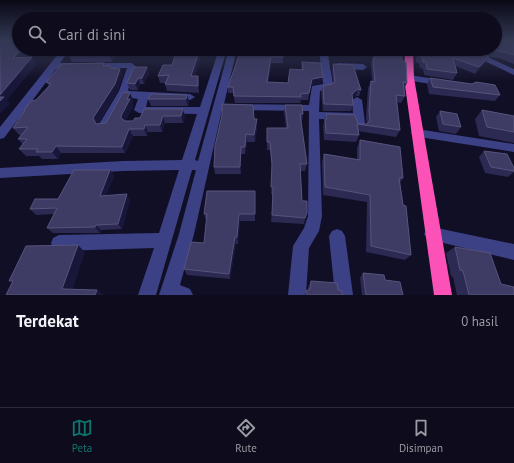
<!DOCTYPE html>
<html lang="id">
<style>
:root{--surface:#0d0b1c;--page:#1b1929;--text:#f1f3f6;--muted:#9a9ba3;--line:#2d2b3b;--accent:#0f766e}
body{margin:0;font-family:"PT Sans",sans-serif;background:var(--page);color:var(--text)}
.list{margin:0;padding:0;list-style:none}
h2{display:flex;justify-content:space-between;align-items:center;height:52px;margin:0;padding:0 16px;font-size:17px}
h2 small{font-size:13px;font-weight:400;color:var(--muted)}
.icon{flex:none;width:22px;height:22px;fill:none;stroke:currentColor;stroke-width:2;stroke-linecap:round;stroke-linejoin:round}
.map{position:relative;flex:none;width:514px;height:295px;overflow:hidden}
.search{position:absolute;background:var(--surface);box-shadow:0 1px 3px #0004;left:12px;right:12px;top:12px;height:44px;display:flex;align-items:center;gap:10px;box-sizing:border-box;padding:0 14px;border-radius:22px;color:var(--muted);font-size:15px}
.sheet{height:112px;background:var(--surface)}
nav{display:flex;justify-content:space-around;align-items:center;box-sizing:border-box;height:56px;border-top:1px solid var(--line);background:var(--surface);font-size:11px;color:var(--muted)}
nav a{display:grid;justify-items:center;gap:2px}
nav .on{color:var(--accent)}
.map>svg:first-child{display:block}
</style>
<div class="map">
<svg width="514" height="295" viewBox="0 0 514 295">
<rect width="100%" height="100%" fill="#110f26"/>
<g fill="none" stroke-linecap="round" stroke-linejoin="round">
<!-- minor -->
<path fill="#3b4184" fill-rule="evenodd" d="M62 49H70L60 63H132L136 67 128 90 129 91 190 94 195 97 190 100 148 99 146 107H200L219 49H227L195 160 198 161 229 49H237L224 104 309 105 312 86 323 84 319 49H327L333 84 330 89 320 91 319 112 353 113 352 100 357 97 362 100 365 123 363 126H355L353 120 319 119 322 216 319 231 309 248 306 295H288L293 246 304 228 308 216 309 111 222 110 194 234 180 285 190 289 193 295H159L179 234 196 170H192L156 295H138L154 248 59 251 53 248 51 243 53 238 59 235 159 233 179 170 123 171 0 178V168L123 161 182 160 197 114 139 113 134 110 138 99 125 97 108 129H100L98 126 119 91 127 68 56 69 4 138 0 139V127Z
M459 49H470L514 69V75Z
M338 63 363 64 367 67 363 70 335 68 334 66Z
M409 75 443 80 448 83 443 86 406 80 404 78Z
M417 129 514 144V152L413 136 411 133 413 130Z
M432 227 514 244V260L427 239 424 234 427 229Z
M337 229 342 231 345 236 353 295H335L329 236 332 231Z"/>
<!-- highway -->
<path fill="#fc52b7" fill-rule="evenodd" d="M405 49H413L414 78 452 295H434L404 78Z"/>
</g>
<!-- wall -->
<path fill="#2c2953" d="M514 40V64L499 58 491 57 474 49H495Z
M120 49 112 62H72L68 54Z
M171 49H203L195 76 199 83V93L167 91 165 84 166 83H160L158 76 172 65 175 56H172Z
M241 49 283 57V63H271L268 82 288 83 301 70 302 62 321 83 311 85 308 100H301L300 103H235L233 93H228V87Z
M373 49H399L407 83 404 89 405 96 401 103 396 102 400 130 396 137 358 131 359 135 356 142 324 140 323 126 326 114 358 124H367L366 118 368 88 371 81H372L371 64 373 58Z
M416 49H473L489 57 485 63 475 74 456 66 457 73 453 80 424 75 423 69 420 68 419 63 416 62Z
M104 63 105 66H111L112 68 123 75 118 90 98 124 106 123 130 93 133 100 132 103 133 106 125 121H133L140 118 144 109 185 116 183 123H165L162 132H148L147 136H133L125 153H61L58 159H42L39 156H26L19 149 23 145 18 139 22 135H19L13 128 24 111V110L36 100 49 86 46 82Z
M333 64 361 90 359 96H356L353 98V105L351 111H323L321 92 323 86 332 84 333 83 332 71Z
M147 67 149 73 144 84H140L138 90H130L127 83Z
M430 78 500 95 495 101 429 94 427 84Z
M187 95 189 101 188 106H151L148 99Z
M285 105 303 114 302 121H301L307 164 305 171H300L302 201H307L305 219 304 224 271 222 273 194H271L272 171 270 150H267V128H286L284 112Z
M482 110 514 116V143L479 136 475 119Z
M440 111 461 127 456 134 439 131 436 117Z
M254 119 257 127 255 142H247L245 154H241V174H215L214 167Z
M360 140 403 178 400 183 411 255 405 260 366 252 367 202 323 195 322 162 324 154 357 159V148Z
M484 151 514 168V172L508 177 485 173 479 157Z
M110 170 114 176 106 195 130 200 122 229 101 230 100 233H53L47 228 54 214 36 215 30 209 58 199Z
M255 191V221H240L238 244H236L230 279 187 275 184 269 204 243 206 221 204 214Z
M455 247 501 284 514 295H457L453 277 451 276 446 253Z
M363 273 385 280 403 295H362L360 278Z
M311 281 338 290 343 295H305L306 291 308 290V287Z"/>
<!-- shaded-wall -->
<path fill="#191739" d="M22 49H33L18 65 13 58Z
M112 49H120L112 62 109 54Z
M200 49H203L193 83 191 76Z
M32 57 37 64 7 100 10 104 0 114V95Z
M271 57V63L267 88V82Z
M489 57 485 63 475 74 479 67Z
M147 67 149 73 144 84 142 78Z
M120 69 123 75 118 90 97 125 93 118Z
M198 76 199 83V93L198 86Z
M323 77 321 83 311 85 312 79Z
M138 78 140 84 138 90 135 84Z
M358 89 356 96 350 100 352 94Z
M130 93 133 100 132 103 133 106 125 122 121 118V116L127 99Z
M187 95 189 101 188 106 186 99Z
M183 109 185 116 183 123 181 116Z
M163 116 165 123 162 132 160 125Z
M257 119V127L255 142 254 135Z
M145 125 148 132 147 136 144 129Z
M129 129 133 136 125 153 122 147Z
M246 134 247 142 245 154V147Z
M56 146 61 153 58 159 52 152Z
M241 147V174L240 167Z
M110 170 114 176 104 202 100 196Z
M127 194 130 200 122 229 118 224Z
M239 214 240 221 238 244 237 237Z
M96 225 101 230 100 233 95 227Z
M235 237 236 244 230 279 229 274Z
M78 245 85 252 71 294 62 289Z
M97 290 104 295H95Z"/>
<!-- building -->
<path fill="#3e3b65" stroke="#56547d" d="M0 40H19V49H22L13 58 32 57 0 95V42L2 40Z
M495 40H514V55L504 52 495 50 492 49H495Z
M72 49H112L109 54H68Z
M171 49H200L191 76H198V86L165 84 169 75 158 76 163 65H172L177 49Z
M241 49H284L283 57H271L267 82 288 83 290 69 303 70 302 62 321 63 323 77 312 79 309 93 300 94 301 97 234 96 233 87H228Z
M375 49H399L403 62H406L407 83 403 82 405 96 396 95 400 130 357 124 359 135 326 133 325 119H327L326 114 355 115 358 124H367L370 120 369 111 371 81 375 82 373 58H375Z
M419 49H473L489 57 479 67 453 58 457 73 427 69 426 62H423L422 56H419Z
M104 63 103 66H111L110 68 120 69 115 84 93 118 96 124 106 123 123 92 130 93 127 99H130L121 116V118L125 121H133L135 118H140L144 109H183L181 116H163L160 125H145L144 129H129L122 147 56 146 52 152H36L38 149H19L27 139H18L28 127 13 128 25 110H24L31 101 36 100 51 84 46 82 62 64Z
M333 64 353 65 361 90 358 89 352 94 353 105 324 104 323 86 332 84 335 82Z
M134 67H147L142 78H138L135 84 127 83Z
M430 78 472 84 476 82 495 85 500 95 433 87Z
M151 94 187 95 186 99H148Z
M0 97H4L0 101Z
M222 104 253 105 254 119H257L254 135 246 134 245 147H241L240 167H214L215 146 222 115Z
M285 105H302L303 114H300L307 164H300L302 201H307V213L305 218 272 215 273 187H271L272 164 270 142H267V128H288Z
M482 110 514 116V132L487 127Z
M440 111 457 114 461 127 443 124Z
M360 140 400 147 403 178H399L403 205 406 206 411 255 371 246 370 195 325 187 324 154 360 160Z
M484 151 507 154 514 168V171L491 167Z
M74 170H110L100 196 127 194 118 224 96 225 95 227 47 228 57 208 30 209 35 199H58Z
M207 191H255V214H239L237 237H235L229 274 184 269 191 242 204 243 207 214H204Z
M78 245 62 289 97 290 95 295H6L13 281H9L26 246Z
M455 247 490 253 501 284 514 287V295H469L463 271 460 270Z
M363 273 384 275 385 280 400 282 403 295H366Z
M311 281 337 283 338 290 342 291 343 295H307L306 291 310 289Z"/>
<!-- sky -->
<linearGradient id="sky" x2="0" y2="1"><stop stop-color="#090815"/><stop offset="0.49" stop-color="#323752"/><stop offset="1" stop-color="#323752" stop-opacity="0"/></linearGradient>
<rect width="514" height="81" fill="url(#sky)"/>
</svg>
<div class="search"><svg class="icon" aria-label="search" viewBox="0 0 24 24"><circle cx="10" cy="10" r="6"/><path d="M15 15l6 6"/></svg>Cari di sini</div>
</div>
<section class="sheet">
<h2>Terdekat<small>0 hasil</small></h2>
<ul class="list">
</ul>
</section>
<nav>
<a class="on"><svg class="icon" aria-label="map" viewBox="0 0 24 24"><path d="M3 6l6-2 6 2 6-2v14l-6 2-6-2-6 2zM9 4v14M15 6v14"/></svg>Peta</a>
<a><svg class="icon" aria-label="directions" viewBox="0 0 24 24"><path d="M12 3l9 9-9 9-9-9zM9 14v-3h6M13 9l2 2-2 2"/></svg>Rute</a>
<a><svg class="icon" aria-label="saved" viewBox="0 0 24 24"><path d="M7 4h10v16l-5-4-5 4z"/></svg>Disimpan</a>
</nav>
